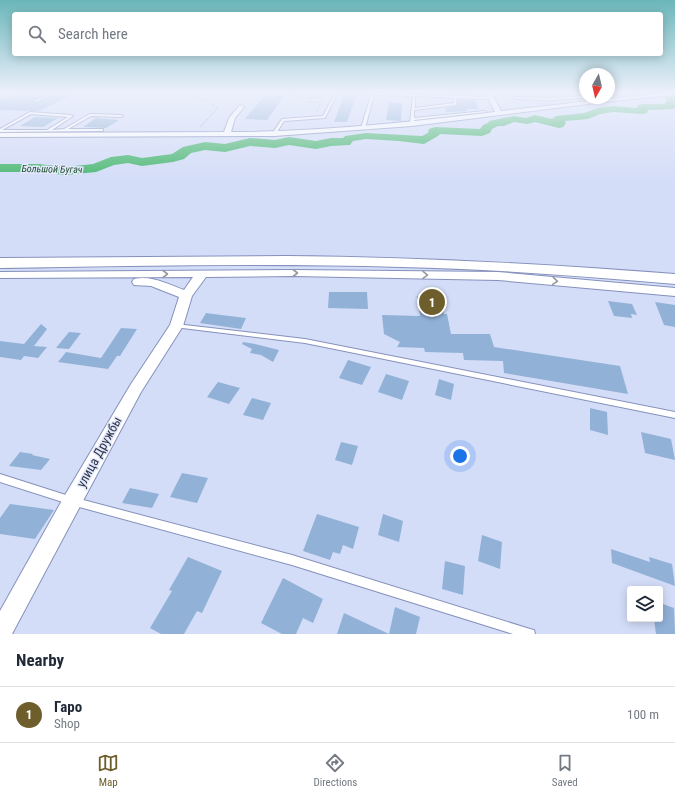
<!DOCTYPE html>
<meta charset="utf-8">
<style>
:root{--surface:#fff;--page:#f6f6f7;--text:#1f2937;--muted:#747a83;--line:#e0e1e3;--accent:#6d5e2b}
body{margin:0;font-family:"Roboto Condensed",sans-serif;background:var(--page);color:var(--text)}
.controls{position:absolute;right:12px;bottom:12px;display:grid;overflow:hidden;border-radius:4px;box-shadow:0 2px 10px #0003}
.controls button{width:36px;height:36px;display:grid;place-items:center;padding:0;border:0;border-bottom:1px solid var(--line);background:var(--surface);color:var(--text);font:20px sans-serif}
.compass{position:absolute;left:579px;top:68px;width:36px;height:36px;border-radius:50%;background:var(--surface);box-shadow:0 2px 10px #0003;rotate:188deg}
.you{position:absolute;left:460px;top:456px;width:14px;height:14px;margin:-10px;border:3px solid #fff;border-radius:50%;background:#1a73e8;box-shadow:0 0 0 6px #1a73e833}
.badge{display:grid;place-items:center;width:26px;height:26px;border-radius:50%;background:var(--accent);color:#fff;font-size:13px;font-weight:700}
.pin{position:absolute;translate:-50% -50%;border:2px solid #fff;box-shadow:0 1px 4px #0006}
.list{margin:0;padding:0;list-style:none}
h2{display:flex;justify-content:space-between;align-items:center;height:52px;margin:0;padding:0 16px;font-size:17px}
h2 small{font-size:13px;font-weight:400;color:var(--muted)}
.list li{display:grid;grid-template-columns:26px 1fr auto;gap:12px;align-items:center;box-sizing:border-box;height:56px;padding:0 16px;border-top:1px solid var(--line)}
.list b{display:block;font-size:15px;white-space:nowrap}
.list p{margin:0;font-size:13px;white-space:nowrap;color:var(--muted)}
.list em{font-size:13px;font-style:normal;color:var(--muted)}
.icon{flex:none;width:22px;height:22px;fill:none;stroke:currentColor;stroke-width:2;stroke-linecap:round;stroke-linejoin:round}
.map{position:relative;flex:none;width:675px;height:634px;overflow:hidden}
.search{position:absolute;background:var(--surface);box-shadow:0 2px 10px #0003;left:12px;right:12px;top:12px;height:44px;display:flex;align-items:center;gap:10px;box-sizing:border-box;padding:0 14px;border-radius:4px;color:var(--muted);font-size:15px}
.sheet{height:108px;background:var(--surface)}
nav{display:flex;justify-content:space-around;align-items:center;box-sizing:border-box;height:56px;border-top:1px solid var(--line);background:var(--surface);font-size:11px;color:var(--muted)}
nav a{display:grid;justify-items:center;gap:2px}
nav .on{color:var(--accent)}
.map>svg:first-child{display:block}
</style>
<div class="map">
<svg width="675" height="634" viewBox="0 0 675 634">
<rect width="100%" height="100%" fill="#d4ddf8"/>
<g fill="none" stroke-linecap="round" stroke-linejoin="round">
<!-- river -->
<path fill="#4db873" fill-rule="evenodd" d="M675 95V107L674 109 648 110 647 113 643 114 613 112 600 114 588 119 565 121 566 123 563 127 559 128 535 122 527 124 514 122 504 126H498L492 129 490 133 482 136 440 134 438 136 424 144 399 141 366 139 353 141 350 145 331 146 316 149 289 145 275 148 250 146 225 152 205 150 191 153 184 159 173 162 142 166 128 163 114 165 96 172 65 175 39 172H0V164H39L65 167 93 164 111 157 128 155 142 158 172 154 183 147 205 142 225 144 250 138 275 140 289 137 316 141 331 138H343L345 136 366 133 422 136 428 133 429 129 435 127 480 129 483 125 488 123 489 121 514 116 526 118 535 115 552 119 556 116 584 113 598 108 613 106 637 108 638 105 642 104H664L667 101 665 99 667 97Z"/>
</g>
<!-- building -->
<path fill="#91b1d7" d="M17 93H48L33 100V102L35 103 53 94V93H75L39 111 0 110V100Z
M265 95 284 96 267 120 245 119Z
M344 96H356L347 122H334Z
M458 100H475L478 109H466L467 111 446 112 445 108 457 106Z
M389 102 402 103 401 121 386 120Z
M35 117 58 118 43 127 20 126Z
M96 118 119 120 106 128 83 127Z
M329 292H367L368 309 328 308Z
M417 296 441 297 444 314H447L451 334H490L494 347 620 366 628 394 504 373 503 361 464 360 463 353 425 352 424 348 397 347 400 342 384 334 382 315 420 316Z
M608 301 632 304 637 315 631 314 632 318 614 316Z
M655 302 675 305V327L664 325Z
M206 313 221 315 246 318 241 329 200 323Z
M41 324 47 329 34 346 47 347 38 358 24 356 21 360 0 357V341L24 344Z
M121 328 137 329 120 356H117L108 369 58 362 66 352 101 358Z
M69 332 81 333 69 349 56 348Z
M243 342 255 344 279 350 273 362 261 355 250 353 252 349 242 344Z
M348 360 371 367 362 385 339 378Z
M386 374 409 381 402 400 378 392Z
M439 379 454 384 451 400 435 395Z
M218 382 240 388 229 404 207 397Z
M252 398 271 403 263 420 243 415Z
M590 408 607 412 608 435 590 430Z
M641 432 671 439 675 460 645 453Z
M341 442 358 446 352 465 335 460Z
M20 452 33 454 32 455 50 459 41 470 9 466Z
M182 473 208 478 197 503 170 497Z
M130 488 159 494 152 508 122 503Z
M10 504 54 510 35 539 0 534V518Z
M317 514 359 527 353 549 343 545 340 554 333 552 330 560 303 551Z
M383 514 403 521 399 542 378 535Z
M482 535 502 542 500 569 478 561Z
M611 549 650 562 649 557 672 564 675 586 612 563Z
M188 557 222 571 202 613 197 611 184 634H161L150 628 172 591 169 590Z
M445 561 465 566 463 595 442 589Z
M283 578 323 599 313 623 303 618 296 634H282L261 623Z
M660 603 674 608 675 634H656L654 619H660Z
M395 607 420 617 416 634H337L344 613 389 634Z"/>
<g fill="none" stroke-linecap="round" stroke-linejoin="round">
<defs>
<path id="service" d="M50 93H52L36 102 34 101Z
M291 93H293L291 95 290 94Z
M335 93H374L492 97 493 98 492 99 456 98V105L414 110V118L485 111 486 112 414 120V123L412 124 410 123 413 96 374 95 365 128 363 129 361 128 371 95 337 94 325 118 284 121 275 135 272 134 282 119 323 116ZM415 96 454 98V103L415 108Z
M585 96V98L548 100 515 99 514 98 515 97 548 98Z
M600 98H603L607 100 605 101Z
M30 112 71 115 73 116 52 130 64 129 90 114 121 115 123 116 121 117 91 116 68 129H103V131H102L0 132V129ZM31 114 68 117 47 130H2Z
M176 324 305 339 675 412V418L305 343 174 327 173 326Z
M0 474 72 497 292 555 530 629 534 630 535 634H513L292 565 72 505 0 482Z"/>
<path id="minor" d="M0 93H6L0 96Z
M486 93H492L501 111 661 93H675V95L612 101 412 126 274 136 0 137V133L224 132 229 118 239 106 241 105 244 107 235 118 231 132C320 132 408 122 495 112Z
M294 270 498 272 675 288V296L498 280 294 276 206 277 192 296 183 326 141 392 12 634H0V611L65 495 131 384 170 325 179 297 151 286 134 285 132 282 134 279C151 275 168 284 184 290L193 277 0 278V272Z"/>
<path id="secondary" d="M287 256C417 257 546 264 675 274V284C584 276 492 269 401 267 267 263 133 266 0 268V258Z"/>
</defs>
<!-- service casing -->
<use href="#service" stroke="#8591bc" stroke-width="2"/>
<!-- minor casing -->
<use href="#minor" stroke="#8591bc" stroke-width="2"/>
<!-- secondary casing -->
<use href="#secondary" stroke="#8591bc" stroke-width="2"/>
<!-- path -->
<path stroke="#8b93aa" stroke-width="1" stroke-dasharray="1.5 1" stroke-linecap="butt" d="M164 93C174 94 186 94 196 96 204 98 210 104 218 108L200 127
M313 93 308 102 321 103
M300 97 325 98
M317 110 321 103"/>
<!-- service -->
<use href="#service" fill="#fff" fill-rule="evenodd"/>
<!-- minor -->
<use href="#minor" fill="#fff" fill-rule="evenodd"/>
<!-- secondary -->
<use href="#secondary" fill="#fff" fill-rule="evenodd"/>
</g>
<!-- one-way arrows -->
<defs><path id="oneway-chevron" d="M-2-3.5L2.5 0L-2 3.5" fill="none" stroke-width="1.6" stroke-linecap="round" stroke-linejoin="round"/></defs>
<g stroke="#9698a2">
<use href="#oneway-chevron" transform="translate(295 273)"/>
<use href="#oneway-chevron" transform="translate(165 274)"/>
<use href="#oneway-chevron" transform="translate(425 275) rotate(1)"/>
<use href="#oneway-chevron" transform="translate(555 281) rotate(5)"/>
</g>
<!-- sky -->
<linearGradient id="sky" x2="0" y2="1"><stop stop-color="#6ab6b9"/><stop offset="0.51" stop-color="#ecf0fc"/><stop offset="1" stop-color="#ecf0fc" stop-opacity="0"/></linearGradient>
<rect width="675" height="181" fill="url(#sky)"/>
<g text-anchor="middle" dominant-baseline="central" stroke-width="3" stroke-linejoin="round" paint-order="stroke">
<!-- far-water labels -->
<g font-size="10" font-style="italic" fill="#204b2e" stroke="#e4eafd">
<text transform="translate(52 169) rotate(1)">Большой Бугач</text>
</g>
<!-- near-street labels -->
<g font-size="13" fill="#2d3244" stroke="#e4eafd">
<text transform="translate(99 452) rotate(-61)">улица Дружбы</text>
</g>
</g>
</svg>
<div class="controls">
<button><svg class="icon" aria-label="layers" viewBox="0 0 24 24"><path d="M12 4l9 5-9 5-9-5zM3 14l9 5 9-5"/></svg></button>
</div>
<svg class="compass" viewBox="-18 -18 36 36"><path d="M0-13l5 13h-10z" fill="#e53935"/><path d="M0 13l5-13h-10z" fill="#747a83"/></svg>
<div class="you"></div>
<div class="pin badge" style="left:432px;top:302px">1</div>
<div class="search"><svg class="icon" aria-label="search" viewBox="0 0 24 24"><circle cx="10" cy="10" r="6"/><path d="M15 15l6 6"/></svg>Search here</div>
</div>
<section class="sheet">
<h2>Nearby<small></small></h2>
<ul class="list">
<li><span class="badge">1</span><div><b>Гаро</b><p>Shop</p></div><em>100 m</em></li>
</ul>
</section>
<nav>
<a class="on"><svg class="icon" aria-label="map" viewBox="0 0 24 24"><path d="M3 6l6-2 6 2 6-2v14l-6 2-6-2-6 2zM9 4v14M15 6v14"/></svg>Map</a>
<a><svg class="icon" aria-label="directions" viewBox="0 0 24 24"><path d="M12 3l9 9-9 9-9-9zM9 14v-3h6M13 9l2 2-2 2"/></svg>Directions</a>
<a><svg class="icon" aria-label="saved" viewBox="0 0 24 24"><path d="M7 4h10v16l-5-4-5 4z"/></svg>Saved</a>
</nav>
